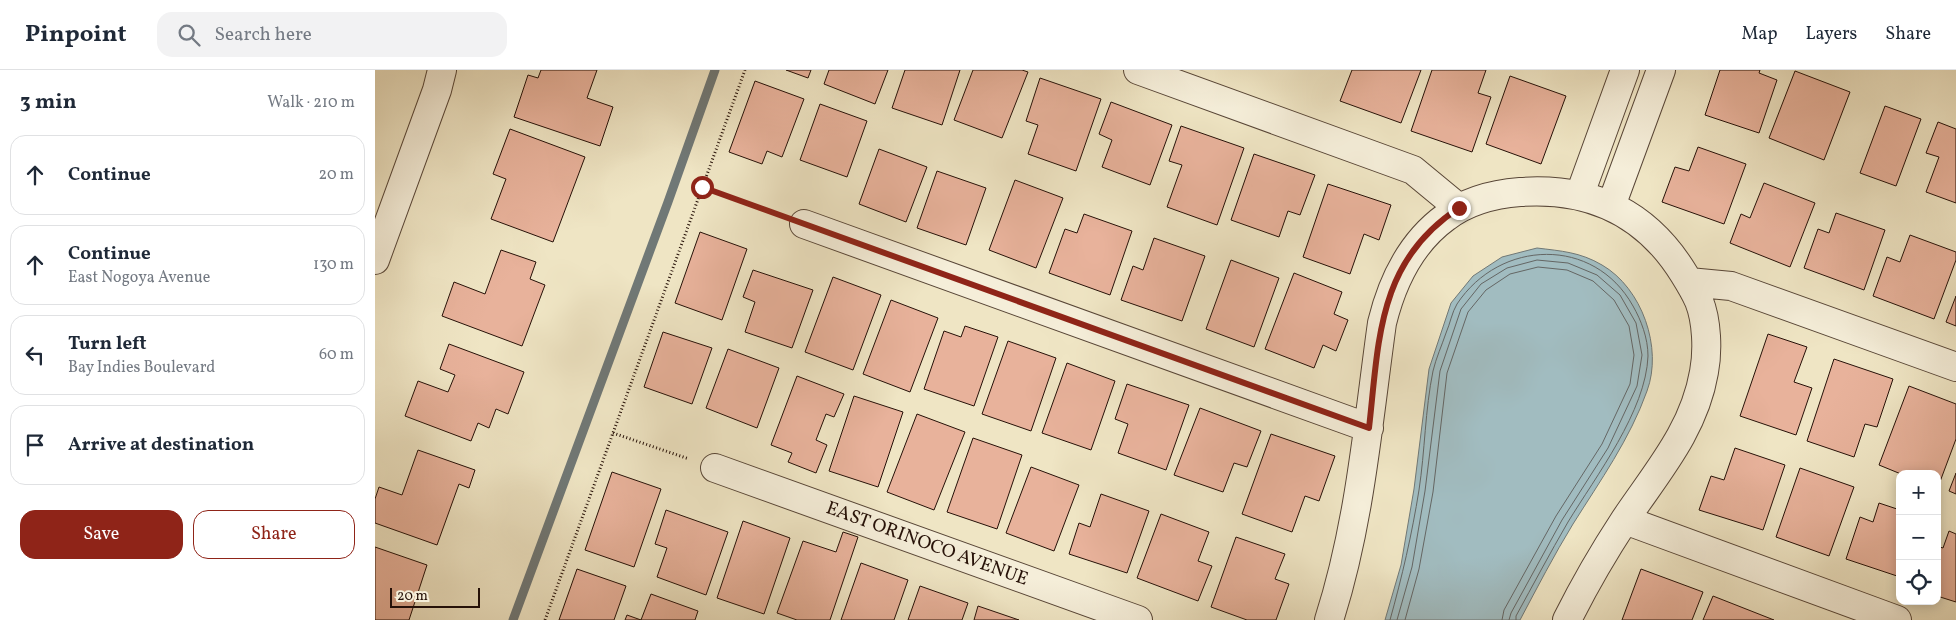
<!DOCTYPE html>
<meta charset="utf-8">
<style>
:root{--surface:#fff;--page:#f2f2f3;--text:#1f2937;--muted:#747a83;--line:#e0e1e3;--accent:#8f2418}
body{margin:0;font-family:Vollkorn,serif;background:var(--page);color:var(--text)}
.controls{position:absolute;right:15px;bottom:15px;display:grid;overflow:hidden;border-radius:10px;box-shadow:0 2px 12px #0003}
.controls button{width:45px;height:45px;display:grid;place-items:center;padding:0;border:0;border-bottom:1px solid var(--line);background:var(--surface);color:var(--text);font:25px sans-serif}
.scale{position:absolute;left:15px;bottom:12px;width:90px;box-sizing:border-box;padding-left:5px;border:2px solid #261108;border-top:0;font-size:14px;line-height:18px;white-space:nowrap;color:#261108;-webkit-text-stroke:4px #f5eed9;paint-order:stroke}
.stop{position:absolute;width:15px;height:15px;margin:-11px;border:4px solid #8f2418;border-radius:50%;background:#fff}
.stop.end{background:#8f2418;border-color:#fff;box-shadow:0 1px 5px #0008}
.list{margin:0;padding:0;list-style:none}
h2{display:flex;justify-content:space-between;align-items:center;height:65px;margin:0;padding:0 20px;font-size:21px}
h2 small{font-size:16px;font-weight:400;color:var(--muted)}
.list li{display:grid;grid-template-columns:32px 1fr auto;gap:15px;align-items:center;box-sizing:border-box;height:80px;margin:0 10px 10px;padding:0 10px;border:1px solid var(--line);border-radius:15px}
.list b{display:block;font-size:19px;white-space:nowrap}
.list p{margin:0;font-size:16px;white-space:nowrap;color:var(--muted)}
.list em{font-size:16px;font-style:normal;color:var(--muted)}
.actions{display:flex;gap:10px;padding:15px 20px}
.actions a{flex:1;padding:11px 0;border:1px solid var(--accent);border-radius:15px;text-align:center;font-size:18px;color:var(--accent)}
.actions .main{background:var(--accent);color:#fff}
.icon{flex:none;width:28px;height:28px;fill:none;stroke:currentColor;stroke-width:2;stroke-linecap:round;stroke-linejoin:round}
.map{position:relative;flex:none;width:1581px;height:550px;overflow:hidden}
header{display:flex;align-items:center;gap:30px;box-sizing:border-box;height:70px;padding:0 25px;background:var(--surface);border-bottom:1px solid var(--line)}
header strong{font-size:24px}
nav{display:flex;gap:28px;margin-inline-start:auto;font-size:18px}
.search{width:350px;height:45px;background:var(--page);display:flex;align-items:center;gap:12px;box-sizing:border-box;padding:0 18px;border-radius:15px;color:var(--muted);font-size:19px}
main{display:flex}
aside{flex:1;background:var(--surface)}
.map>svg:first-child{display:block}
</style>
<header>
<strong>Pinpoint</strong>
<div class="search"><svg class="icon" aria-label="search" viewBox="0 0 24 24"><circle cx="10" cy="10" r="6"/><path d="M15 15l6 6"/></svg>Search here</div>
<nav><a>Map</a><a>Layers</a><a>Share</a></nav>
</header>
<main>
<aside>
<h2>3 min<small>Walk · 210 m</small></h2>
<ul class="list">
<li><svg class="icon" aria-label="ahead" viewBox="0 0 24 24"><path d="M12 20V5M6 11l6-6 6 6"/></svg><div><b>Continue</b></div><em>20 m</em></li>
<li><svg class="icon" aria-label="ahead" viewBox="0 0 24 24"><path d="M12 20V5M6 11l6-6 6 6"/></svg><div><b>Continue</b><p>East Nogoya Avenue</p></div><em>130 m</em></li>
<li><svg class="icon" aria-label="left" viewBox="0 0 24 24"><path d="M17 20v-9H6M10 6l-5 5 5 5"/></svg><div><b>Turn left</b><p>Bay Indies Boulevard</p></div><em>60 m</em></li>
<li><svg class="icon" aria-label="arrive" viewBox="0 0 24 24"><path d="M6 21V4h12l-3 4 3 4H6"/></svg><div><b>Arrive at destination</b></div></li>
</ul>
<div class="actions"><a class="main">Save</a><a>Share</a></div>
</aside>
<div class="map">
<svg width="1581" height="550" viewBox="0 0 1581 550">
<rect width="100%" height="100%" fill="#efe5c4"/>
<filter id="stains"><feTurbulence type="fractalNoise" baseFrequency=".004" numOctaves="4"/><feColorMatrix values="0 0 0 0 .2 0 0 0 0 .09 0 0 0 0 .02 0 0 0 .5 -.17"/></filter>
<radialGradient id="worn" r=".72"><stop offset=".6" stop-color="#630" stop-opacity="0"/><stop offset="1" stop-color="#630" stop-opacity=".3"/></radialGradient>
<!-- water -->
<path fill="#a1bcc0" stroke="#707876" d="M1162 178C1186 181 1205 182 1227 195 1267 218 1288 278 1272 321 1255 369 1225 411 1198 454 1179 485 1162 518 1145 550H1010L1026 495 1039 419 1054 299 1076 233 1098 206 1127 187Z"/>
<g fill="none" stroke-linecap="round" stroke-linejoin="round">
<!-- shore -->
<path stroke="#646664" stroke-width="1" d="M1015 550C1027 507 1037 464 1044 420 1050 381 1050 340 1058 301 1061 288 1067 275 1071 263 1075 254 1077 242 1082 234 1125 169 1219 166 1258 236 1266 250 1273 268 1273 286 1271 341 1221 406 1193 452 1175 483 1158 515 1141 546V550
M1022 550 1037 497 1050 421 1065 301 1086 239 1106 214 1132 198 1162 190 1193 193 1222 205 1245 225 1261 253 1267 285 1262 316 1233 378 1187 450 1136 543 1134 550
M1030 550 1044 499 1058 422 1072 303 1093 242 1111 220 1135 204 1163 197 1192 200 1218 211 1239 230 1254 256 1259 285 1255 314 1227 374 1181 446 1129 540 1127 550"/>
<!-- stream -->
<path stroke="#707876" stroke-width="9" d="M138 550 293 132 340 0"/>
</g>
<!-- building -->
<path fill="#e8b29b" stroke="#261108" d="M166 0H222L212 28 238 37 225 76 139 47 153 5 163 8Z
M411 0H436L433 8Z
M454 0H513L500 34 449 14Z
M530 0H585L567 55 517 38Z
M598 0H647L653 2 627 68 579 50Z
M977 0H1046L1026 53 965 31Z
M1057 0H1111L1103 23 1116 27 1097 82 1036 61Z
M1345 0H1385L1384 3 1402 10 1384 63 1330 45Z
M1420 1 1475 22 1449 90 1394 68Z
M1135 6 1191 26 1166 94 1111 74Z
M665 8 726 29 701 101 653 84 663 55 651 51Z
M380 11 429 29 407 87 392 81 387 94 354 82Z
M736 32 797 55 775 115 727 97 737 70 724 64Z
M445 34 492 51 472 107 425 90Z
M1510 36 1546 49 1521 116 1485 103Z
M1563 52 1581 59V133L1551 122 1564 87 1551 83Z
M806 56 869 78 842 155 792 137 807 95 794 91Z
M135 59 210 87 178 172 116 149 131 109 118 104Z
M1323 77 1371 94 1349 154 1287 132 1300 97 1314 101Z
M504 79 552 97 531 152 484 134Z
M879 84 940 105 925 145 913 141 904 167 856 150Z
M562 101 611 118 591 175 542 158Z
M640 110 688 128 661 198 614 180Z
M1389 113 1440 133 1415 197 1355 173 1366 144 1375 148Z
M953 114 1016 135 1004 170 989 164 975 204 928 187Z
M1461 143 1510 160 1489 220 1429 198 1443 159 1454 163Z
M709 144 757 161 735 225 674 203 690 159 702 163Z
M325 162 372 179 347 250 300 233Z
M1535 165 1581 182V190L1559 249 1498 226 1512 187 1525 192Z
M779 168 830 186 807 251 746 230 758 196 768 200Z
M126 180 161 192 155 209 170 215 147 276 67 246 79 212 110 224Z
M856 190 904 208 879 277 831 259Z
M378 200 438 220 417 278 370 262 380 232 368 227Z
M919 203 967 222 959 244 973 250 961 281 948 275 939 298 890 279Z
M458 207 506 225 478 300 430 282Z
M1581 226V256L1571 252Z
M516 230 563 248 535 322 488 304Z
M590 256 623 267 599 336 549 319 569 261 586 267Z
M288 262 337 278 317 334 269 317Z
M1393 264 1432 277 1419 312 1437 318 1421 365 1365 346Z
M633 271 681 288 656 361 607 344Z
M74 274 149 302 133 344 121 339 114 358 103 353 96 371 30 346 43 311 73 322 80 305 65 299Z
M353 279 404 298 382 358 331 338Z
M1459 289 1518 309 1502 357 1490 354 1479 387 1432 371Z
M692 293 740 311 716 380 667 363Z
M422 306 469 324 459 347 451 344 441 370 452 375 441 403 413 392 417 383 396 375Z
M752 314 814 335 791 400 743 383 753 354 740 349Z
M1534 316 1581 334V369L1563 417 1562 404H1526L1504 395Z
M479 326 528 342 503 417 454 401Z
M825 338 886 361 872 397 859 393 848 422 799 405Z
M542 344 590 362 559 440 512 422Z
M896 364 960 386 944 431 930 426 917 462 867 444Z
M598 368 647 385 622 459 572 442Z
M1360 378 1410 395 1388 460 1324 440 1336 406 1349 410Z
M43 380 100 400 94 418 84 414 62 475 0 453V429L4 417 27 425Z
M656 397 704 415 679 481 631 463Z
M1425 398 1479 417 1454 486 1401 467Z
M237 402 286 419 259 497 210 480Z
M1581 403V424L1574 421Z
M726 424 774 441 752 503 694 484 704 453 715 457Z
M1504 433 1525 440V507L1471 489 1485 447 1498 452Z
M291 440 353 462 331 525 282 507 292 478 280 474Z
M786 444 834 462 823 491 837 496 823 531 762 508Z
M368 451 415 468 389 544 342 528Z
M1574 461 1581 464V532L1562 526V476L1568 478Z
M468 462 483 467 455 550H422L402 543 428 471 461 482Z
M861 467 910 484 900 509 914 514 901 550H872L836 537Z
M0 477 52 495 34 550H0Z
M486 493 533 510 519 550H466Z
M202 499 251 516 239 550H184Z
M1266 499 1328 522 1317 550H1247Z
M545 516 593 533 587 550H533Z
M276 524 323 541 320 550H250L252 545 266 550Z
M1338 526 1399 550H1328Z
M603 536 644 550H599Z"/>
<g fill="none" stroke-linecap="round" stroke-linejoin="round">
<defs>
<path id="street" d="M763 0 1038 100 1084 138
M1205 124 1250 0
M1236 136 1286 0
M429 154 994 358
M0 190 62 20 67 0
M1314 212 1356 216 1581 297
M340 398 763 550
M1250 450 1522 550
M954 550C985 454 993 353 1007 253 1017 212 1035 173 1071 147 1092 131 1119 124 1145 122 1215 117 1271 142 1309 204 1314 212 1320 222 1324 231 1332 251 1333 281 1329 302 1319 361 1281 403 1249 451 1228 483 1209 516 1192 550"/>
</defs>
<!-- street casing -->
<use href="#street" stroke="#584637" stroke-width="30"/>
<!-- path -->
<path stroke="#261108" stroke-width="3" stroke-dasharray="1 2.5" stroke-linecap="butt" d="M327 117 403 145
M238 363 314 389
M170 550 370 0"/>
<!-- street -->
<use href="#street" stroke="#f5eed9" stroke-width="28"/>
</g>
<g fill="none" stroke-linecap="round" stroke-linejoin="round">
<!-- route -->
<path stroke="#8f2418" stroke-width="6" d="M327 117 994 358C1004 271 1002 191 1084 138"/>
</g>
<g text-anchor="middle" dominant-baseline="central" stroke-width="4" stroke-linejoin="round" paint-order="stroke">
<!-- street labels -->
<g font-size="19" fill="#261108" stroke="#f5eed9">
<text transform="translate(552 474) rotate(20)">EAST ORINOCO AVENUE</text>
</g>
</g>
<rect width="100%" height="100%" filter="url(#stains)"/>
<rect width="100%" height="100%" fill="url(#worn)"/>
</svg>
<div class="controls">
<button>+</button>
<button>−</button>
<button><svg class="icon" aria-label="locate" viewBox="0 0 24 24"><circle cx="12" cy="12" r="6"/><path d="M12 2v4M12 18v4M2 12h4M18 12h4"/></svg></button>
</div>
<div class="scale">20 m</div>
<div class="stop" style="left:327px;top:117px"></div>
<div class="stop end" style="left:1084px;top:138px"></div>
</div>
</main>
